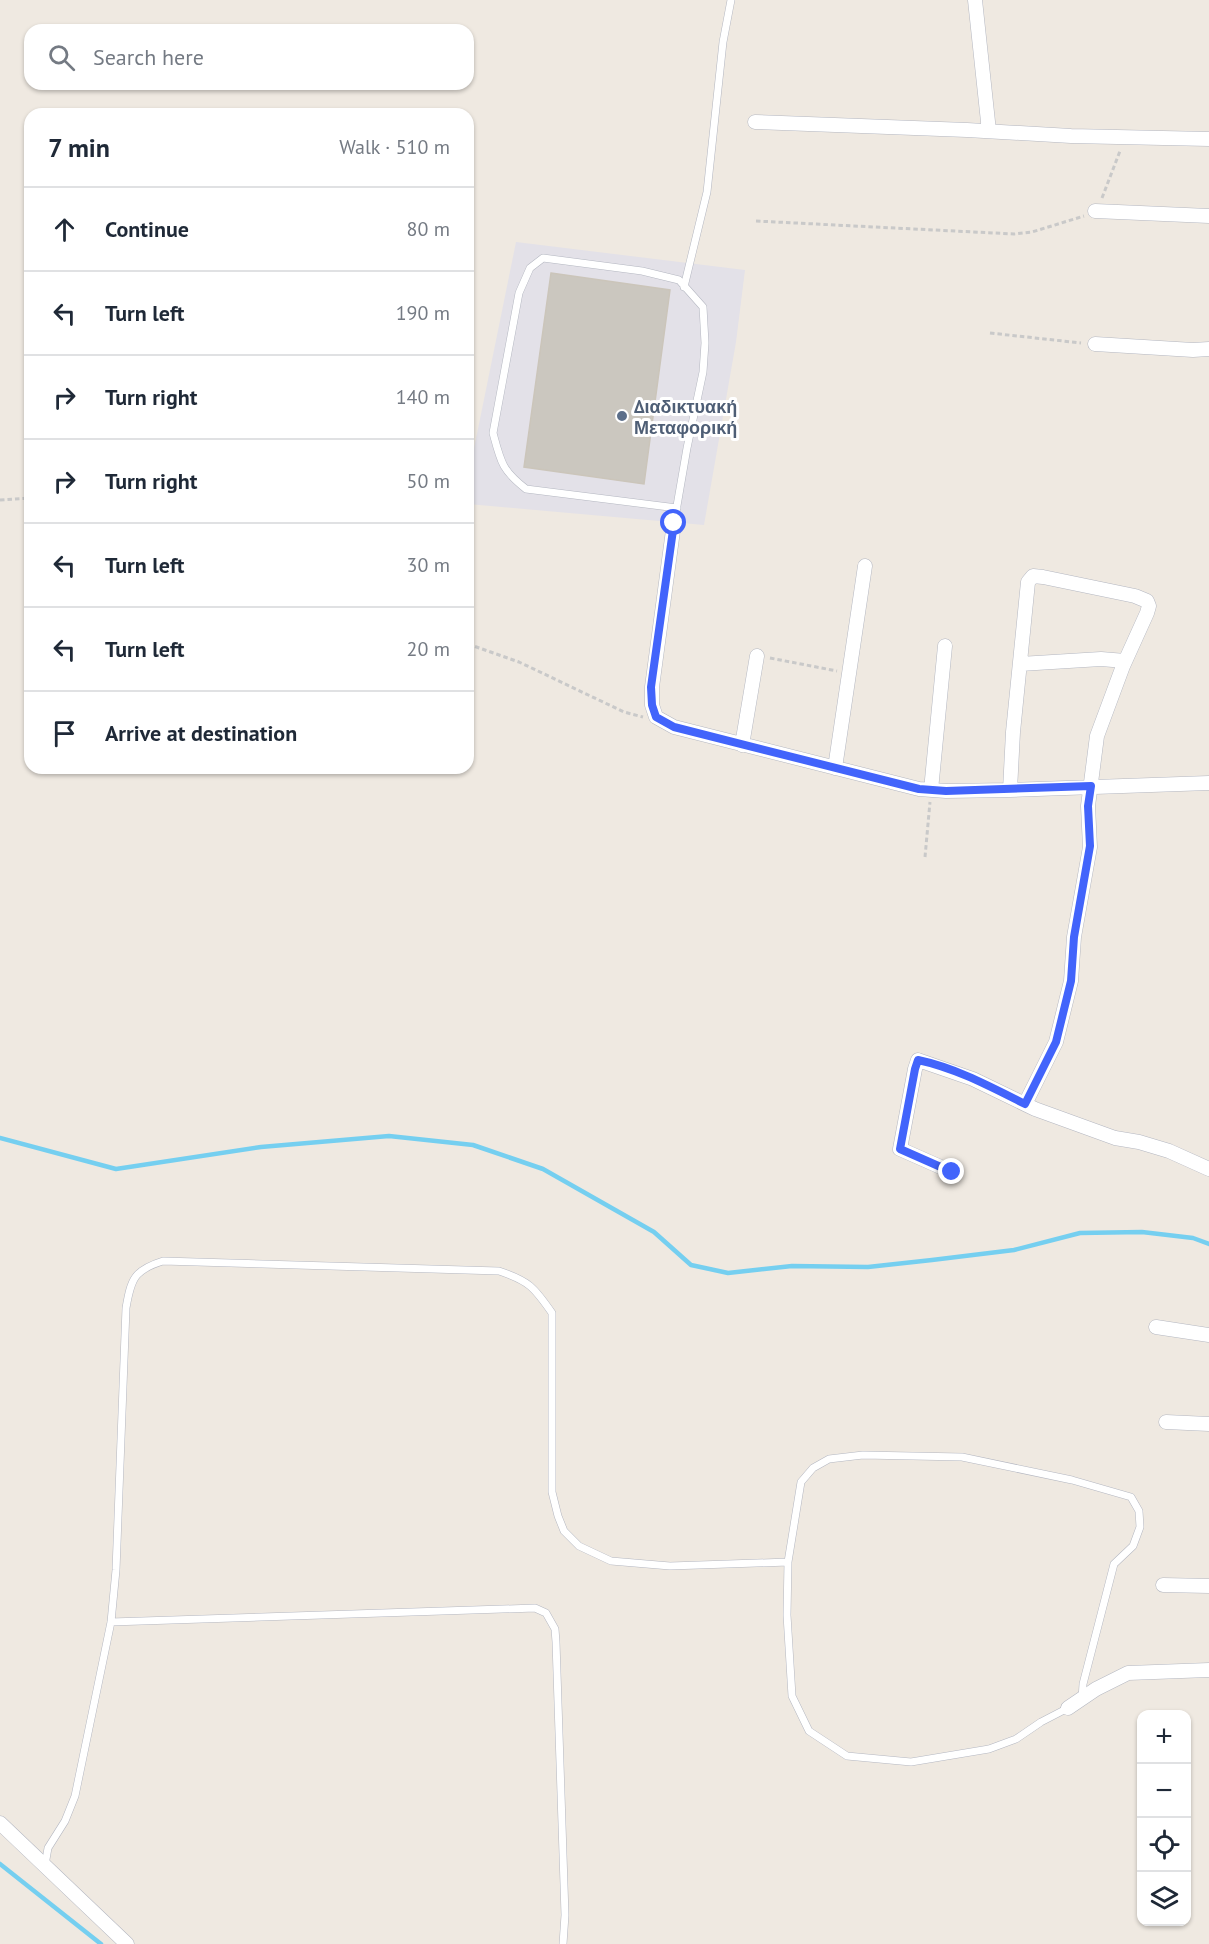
<!DOCTYPE html>
<meta charset="utf-8">
<style>
:root{--surface:#fff;--page:#f2f2f3;--text:#1f2937;--muted:#747a83;--line:#e0e1e3}
body{margin:0;font-family:"PT Sans",sans-serif;background:var(--page);color:var(--text)}
.controls{position:absolute;right:18px;bottom:18px;display:grid;overflow:hidden;border-radius:12px;box-shadow:0 2px 4px #0004}
.controls button{width:54px;height:54px;display:grid;place-items:center;padding:0;border:0;border-bottom:2px solid var(--line);background:var(--surface);color:var(--text);font:30px sans-serif}
.stop{position:absolute;width:18px;height:18px;margin:-14px;border:4px solid #4264fb;border-radius:50%;background:#fff}
.stop.end{background:#4264fb;border-color:#fff;box-shadow:0 2px 6px #0008}
.list{margin:0;padding:0;list-style:none}
h2{display:flex;justify-content:space-between;align-items:center;height:78px;margin:0;padding:0 24px;font-size:26px}
h2 small{font-size:20px;font-weight:400;color:var(--muted)}
.list li{display:grid;grid-template-columns:39px 1fr auto;gap:18px;align-items:center;box-sizing:border-box;height:84px;padding:0 24px;border-top:2px solid var(--line)}
.list b{display:block;font-size:22px;white-space:nowrap}
.list em{font-size:20px;font-style:normal;color:var(--muted)}
.icon{flex:none;width:33px;height:33px;fill:none;stroke:currentColor;stroke-width:2;stroke-linecap:round;stroke-linejoin:round}
.map{position:relative;flex:none;width:1209px;height:1944px;overflow:hidden}
.search{position:absolute;background:var(--surface);box-shadow:0 2px 4px #0004;left:24px;top:24px;width:450px;height:66px;display:flex;align-items:center;gap:15px;box-sizing:border-box;padding:0 21px;border-radius:18px;color:var(--muted);font-size:22px}
.panel{position:absolute;background:var(--surface);box-shadow:0 2px 4px #0004;left:24px;top:108px;width:450px;height:666px;border-radius:18px}
.map>svg:first-child{display:block}
</style>
<div class="map">
<svg width="1209" height="1944" viewBox="0 0 1209 1944">
<rect width="100%" height="100%" fill="#efe9e1"/>
<!-- industrial -->
<path fill="#e3e1e8" d="M516 242 745 270 736 342 704 525 468 504V478Z"/>
<g fill="none" stroke-linecap="round" stroke-linejoin="round">
<!-- stream -->
<path stroke="#75cff0" stroke-width="4.5" d="M0 1138 116 1169 261 1147 389 1136 473 1145 543 1169 654 1232 691 1265 728 1273 792 1266 868 1267 932 1260 1014 1250 1080 1233 1142 1232 1193 1238 1209 1244
M0 1864 101 1944"/>
</g>
<!-- building -->
<path fill="#cbc7bf" stroke="#cbc5ba" stroke-width="1.5" d="M551 273 670 290 644 484 524 467Z"/>
<g fill="none" stroke-linecap="round" stroke-linejoin="round">
<defs>
<path id="service" d="M684 287 707 192 723 42 731 0
M674 523 687 448 703 372 705 343 703 307 679 280 642 271 543 258 530 268 519 293 493 433C501 463 502 470 526 489L677 508
M111 1622 535 1608 546 1613 555 1629 556 1642 565 1915 563 1944
M1068 1708 1041 1722 1016 1739 989 1749 911 1762 847 1756 809 1731 792 1696 787 1615 788 1562 801 1482 813 1468 829 1459 863 1455 962 1457 1072 1480 1131 1497 1139 1511 1140 1527 1133 1546 1114 1564 1083 1684 1082 1699
M45 1865 48 1848 65 1821 75 1796 111 1622 116 1570 126 1308C131 1279 134 1270 163 1261L499 1271C529 1281 534 1287 552 1313V1492L558 1516 564 1531 579 1546 611 1561 670 1566 788 1562"/>
<path id="minor" d="M975 0 989 131
M755 122 967 130 1071 136 1209 139
M1095 211 1209 216
M1095 344 1193 350 1209 349
M674 523 652 687V705L656 717 674 727 919 789 946 791 1010 790 1209 783
M1020 664 1101 659 1125 661
M742 745 757 656
M835 768 865 566
M931 790 945 646
M1010 790 1013 732 1028 582 1033 576 1043 577 1135 596 1147 601 1149 606 1147 613 1123 666 1097 736 1088 806 1090 847 1074 937 1071 981 1056 1042 1025 1104
M952 1172 900 1149 915 1069 918 1060 973 1079 1035 1109 1115 1138 1139 1142 1169 1151 1209 1169
M1156 1327 1209 1335
M1166 1422 1209 1424
M1163 1585 1209 1586
M1068 1708 1096 1689 1128 1673 1209 1670
M0 1823 127 1944"/>
</defs>
<!-- service casing -->
<use href="#service" stroke="#b4b7c1" stroke-width="8"/>
<!-- minor casing -->
<use href="#minor" stroke="#b4b7c1" stroke-width="15"/>
<!-- path -->
<path stroke="#c9c9c9" stroke-width="3" stroke-dasharray="4.5 3" stroke-linecap="butt" d="M1102 198 1120 151
M756 221 1014 234 1032 232 1084 216
M990 333 1081 343
M0 500 30 498
M468 644 519 662 624 712 643 717
M770 658 837 671
M925 857 930 802"/>
<!-- service -->
<use href="#service" stroke="#fff" stroke-width="7"/>
<!-- minor -->
<use href="#minor" stroke="#fff" stroke-width="14"/>
</g>
<g fill="none" stroke-linecap="round" stroke-linejoin="round">
<!-- route -->
<path stroke="#4264fb" stroke-width="8" d="M674 523 651 687 652 705 656 717 674 727 919 789 946 791 1091 786 1088 806 1090 846 1074 937 1071 981 1056 1042 1025 1104C991 1087 956 1068 918 1060L915 1069 900 1149 952 1172"/>
</g>
<!-- markers -->
<circle fill="#5c6f8a" stroke="#fff" stroke-width="2" cx="622" cy="416" r="6"/>
<g text-anchor="middle" dominant-baseline="central" stroke-width="6" stroke-linejoin="round" paint-order="stroke">
<!-- service labels -->
<g font-size="18" font-weight="bold" fill="#4e5e75" stroke="#fff" text-anchor="start">
<text x="634" y="406">Διαδικτυακή<tspan x="634" dy="21">Μεταφορική</tspan></text>
</g>
</g>
</svg>
<div class="controls">
<button>+</button>
<button>−</button>
<button><svg class="icon" aria-label="locate" viewBox="0 0 24 24"><circle cx="12" cy="12" r="6"/><path d="M12 2v4M12 18v4M2 12h4M18 12h4"/></svg></button>
<button><svg class="icon" aria-label="layers" viewBox="0 0 24 24"><path d="M12 4l9 5-9 5-9-5zM3 14l9 5 9-5"/></svg></button>
</div>
<div class="stop" style="left:674px;top:523px"></div>
<div class="stop end" style="left:952px;top:1172px"></div>
<div class="search"><svg class="icon" aria-label="search" viewBox="0 0 24 24"><circle cx="10" cy="10" r="6"/><path d="M15 15l6 6"/></svg>Search here</div>
<section class="panel">
<h2>7 min<small>Walk · 510 m</small></h2>
<ul class="list">
<li><svg class="icon" aria-label="ahead" viewBox="0 0 24 24"><path d="M12 20V5M6 11l6-6 6 6"/></svg><div><b>Continue</b></div><em>80 m</em></li>
<li><svg class="icon" aria-label="left" viewBox="0 0 24 24"><path d="M17 20v-9H6M10 6l-5 5 5 5"/></svg><div><b>Turn left</b></div><em>190 m</em></li>
<li><svg class="icon" aria-label="right" viewBox="0 0 24 24"><path d="M7 20v-9h11M14 6l5 5-5 5"/></svg><div><b>Turn right</b></div><em>140 m</em></li>
<li><svg class="icon" aria-label="right" viewBox="0 0 24 24"><path d="M7 20v-9h11M14 6l5 5-5 5"/></svg><div><b>Turn right</b></div><em>50 m</em></li>
<li><svg class="icon" aria-label="left" viewBox="0 0 24 24"><path d="M17 20v-9H6M10 6l-5 5 5 5"/></svg><div><b>Turn left</b></div><em>30 m</em></li>
<li><svg class="icon" aria-label="left" viewBox="0 0 24 24"><path d="M17 20v-9H6M10 6l-5 5 5 5"/></svg><div><b>Turn left</b></div><em>20 m</em></li>
<li><svg class="icon" aria-label="arrive" viewBox="0 0 24 24"><path d="M6 21V4h12l-3 4 3 4H6"/></svg><div><b>Arrive at destination</b></div></li>
</ul>
</section>
</div>
